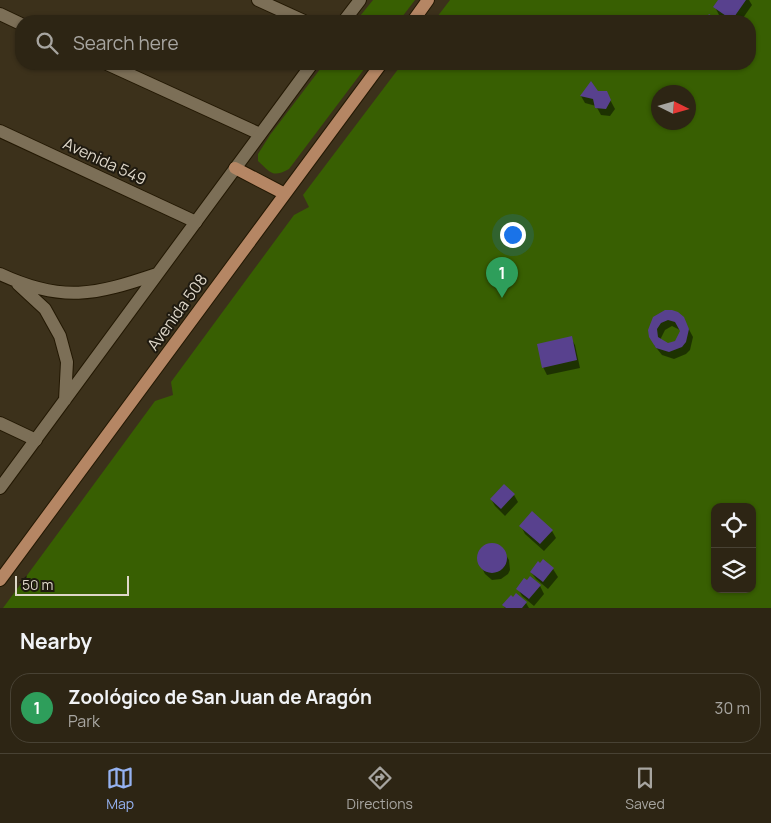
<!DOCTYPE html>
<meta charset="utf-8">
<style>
:root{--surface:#2d2514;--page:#352d1d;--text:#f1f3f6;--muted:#a7a5a0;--line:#484234;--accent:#95b2f1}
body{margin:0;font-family:Manrope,sans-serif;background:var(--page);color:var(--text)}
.controls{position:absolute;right:15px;bottom:15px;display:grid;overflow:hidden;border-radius:10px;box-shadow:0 1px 4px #0004}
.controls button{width:45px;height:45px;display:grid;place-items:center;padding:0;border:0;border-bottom:1px solid var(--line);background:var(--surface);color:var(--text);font:25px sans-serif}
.compass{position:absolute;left:651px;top:85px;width:45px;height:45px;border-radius:50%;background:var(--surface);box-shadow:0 1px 4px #0004;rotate:95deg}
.scale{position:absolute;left:15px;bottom:12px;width:114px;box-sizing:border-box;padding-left:5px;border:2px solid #ded7c9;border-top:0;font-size:14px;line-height:18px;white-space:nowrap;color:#ded7c9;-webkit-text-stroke:4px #1f1a10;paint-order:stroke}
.you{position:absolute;left:512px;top:234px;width:18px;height:18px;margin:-12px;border:4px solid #fff;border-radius:50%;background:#1a73e8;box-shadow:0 0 0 8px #1a73e833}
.badge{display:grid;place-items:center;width:32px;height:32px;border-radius:50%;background:var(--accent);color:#fff;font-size:16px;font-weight:700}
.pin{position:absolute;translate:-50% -41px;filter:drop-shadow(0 1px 2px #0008)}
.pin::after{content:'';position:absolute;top:26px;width:18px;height:15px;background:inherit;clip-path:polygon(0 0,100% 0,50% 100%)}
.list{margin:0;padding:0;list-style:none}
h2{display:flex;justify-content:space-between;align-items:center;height:65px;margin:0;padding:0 20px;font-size:21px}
h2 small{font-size:16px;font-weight:400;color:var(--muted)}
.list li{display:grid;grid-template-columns:32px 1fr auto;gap:15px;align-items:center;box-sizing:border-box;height:70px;margin:0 10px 10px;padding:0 10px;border:1px solid var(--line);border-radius:20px}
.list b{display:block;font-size:19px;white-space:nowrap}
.list p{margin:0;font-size:16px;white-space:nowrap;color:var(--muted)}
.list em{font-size:16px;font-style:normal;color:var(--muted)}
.icon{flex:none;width:28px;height:28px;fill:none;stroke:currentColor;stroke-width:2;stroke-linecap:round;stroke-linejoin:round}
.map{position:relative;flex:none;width:771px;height:608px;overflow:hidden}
.search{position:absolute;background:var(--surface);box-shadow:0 1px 4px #0004;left:15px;right:15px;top:15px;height:55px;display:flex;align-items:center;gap:12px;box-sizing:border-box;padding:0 18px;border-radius:20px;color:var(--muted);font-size:19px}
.sheet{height:145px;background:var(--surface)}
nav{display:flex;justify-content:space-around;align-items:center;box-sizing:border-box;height:70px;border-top:1px solid var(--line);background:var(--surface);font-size:14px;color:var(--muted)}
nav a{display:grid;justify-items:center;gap:2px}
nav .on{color:var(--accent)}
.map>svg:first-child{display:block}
</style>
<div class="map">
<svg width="771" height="608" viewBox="0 0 771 608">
<rect width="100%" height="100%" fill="#3c311b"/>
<!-- green -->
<path fill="#385f02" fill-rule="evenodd" d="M373 0H415L399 21H356Z
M450 0H771V608H3L155 401 173 395 171 382 294 215 309 207 303 195 402 64H750V21H434ZM658 92H688V122H658ZM715 507H752V589H715Z
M324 64H368L289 169C273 178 271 173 258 161V154L270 135Z"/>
<!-- shadow -->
<path fill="#0007" fill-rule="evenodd" d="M720 0H749L752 5 741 21H729L719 15 715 7Z
M606 92 615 109 610 116 601 115 596 106 585 103 581 96Z
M659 314 683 318 693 337 690 350 686 354 674 359 662 355 654 345ZM672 326 682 331 675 342 667 344 661 340V338L665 330Z
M571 338 575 345 580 368 547 375 543 367Z
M514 495 518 502 505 516 495 506 491 499Z
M521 526 552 531 556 538 544 551 525 534Z
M489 545 497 546 504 552 509 560 510 570 508 574 501 579 492 580 485 574 479 562V553L485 546Z
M544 561 553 569 558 577 548 589 536 579 531 572Z
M540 586 544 594 534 606 522 596 518 589Z
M526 603 529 608H505L504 606Z"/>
<!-- building -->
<path fill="#58418e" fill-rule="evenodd" d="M718 0H746L732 20 713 7Z
M709 14 720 21H704Z
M591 81 598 91H607L611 100 606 109 595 108 593 99 580 96Z
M665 310H672L678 312 684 317 689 329 686 342 682 347 669 352 656 348 649 337 648 330 653 317ZM668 320 675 322 680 331 675 341 668 343 658 337 657 329 661 323Z
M572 336 577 360 542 368 537 344Z
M504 484 515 494 501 509 490 499Z
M532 511 553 530 540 544 519 526Z
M477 558a15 15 0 1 1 30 0a15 15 0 1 1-30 0Z
M543 559 554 568 543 582 530 572 538 561 540 563Z
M530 576 541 585 529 599 516 589 524 578 527 580Z
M516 593 527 602 522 608H506L502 605 511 595 513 597Z"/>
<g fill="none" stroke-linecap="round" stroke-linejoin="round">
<defs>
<path id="minor" d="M258 0 304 21
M0 14 21 24
M107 64 260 134
M0 131 196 222
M0 423 36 440"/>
<path id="tertiary" d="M344 21 360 0
M0 274C62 303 95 295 157 274
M18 284 45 309 60 336 67 362 65 400
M0 488 312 64"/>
<path id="primary" d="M413 21 428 0
M235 168 285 194
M0 580 381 64"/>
</defs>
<!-- minor casing -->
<use href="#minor" stroke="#231803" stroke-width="14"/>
<!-- tertiary casing -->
<use href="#tertiary" stroke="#231803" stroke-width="14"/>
<!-- primary casing -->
<use href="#primary" stroke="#231803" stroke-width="14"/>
<!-- minor -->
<use href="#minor" stroke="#7c6f57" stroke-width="12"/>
<!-- tertiary -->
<use href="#tertiary" stroke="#7c6f57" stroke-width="12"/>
<!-- primary -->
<use href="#primary" stroke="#b58664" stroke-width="12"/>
</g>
<g text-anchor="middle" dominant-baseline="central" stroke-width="4" stroke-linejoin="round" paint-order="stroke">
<!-- street labels -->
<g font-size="16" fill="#ded7c9" stroke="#1f1a10">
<text transform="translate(105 161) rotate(25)">Avenida 549</text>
<text transform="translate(177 312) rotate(-54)">Avenida 508</text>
</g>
</g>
</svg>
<div class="controls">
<button><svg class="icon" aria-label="locate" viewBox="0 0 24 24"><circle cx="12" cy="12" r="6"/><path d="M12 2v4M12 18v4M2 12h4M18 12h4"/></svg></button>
<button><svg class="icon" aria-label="layers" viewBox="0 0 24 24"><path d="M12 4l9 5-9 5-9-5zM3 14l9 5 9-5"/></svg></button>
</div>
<svg class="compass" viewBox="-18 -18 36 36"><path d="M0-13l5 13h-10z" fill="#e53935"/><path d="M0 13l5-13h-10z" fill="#a7a5a0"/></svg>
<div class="scale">50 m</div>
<div class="you"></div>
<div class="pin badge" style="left:502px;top:298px;background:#2e9e5b">1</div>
<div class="search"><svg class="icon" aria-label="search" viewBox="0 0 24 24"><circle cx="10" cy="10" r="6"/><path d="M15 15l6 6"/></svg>Search here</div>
</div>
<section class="sheet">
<h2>Nearby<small></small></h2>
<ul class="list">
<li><span class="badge" style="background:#2e9e5b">1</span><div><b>Zoológico de San Juan de Aragón</b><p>Park</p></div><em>30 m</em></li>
</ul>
</section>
<nav>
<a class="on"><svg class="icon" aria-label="map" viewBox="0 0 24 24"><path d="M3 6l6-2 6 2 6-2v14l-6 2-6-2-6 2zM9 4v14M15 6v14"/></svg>Map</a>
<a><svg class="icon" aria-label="directions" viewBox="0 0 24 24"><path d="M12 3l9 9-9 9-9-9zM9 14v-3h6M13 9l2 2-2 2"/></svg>Directions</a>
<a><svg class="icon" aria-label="saved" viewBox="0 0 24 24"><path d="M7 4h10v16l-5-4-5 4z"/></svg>Saved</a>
</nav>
